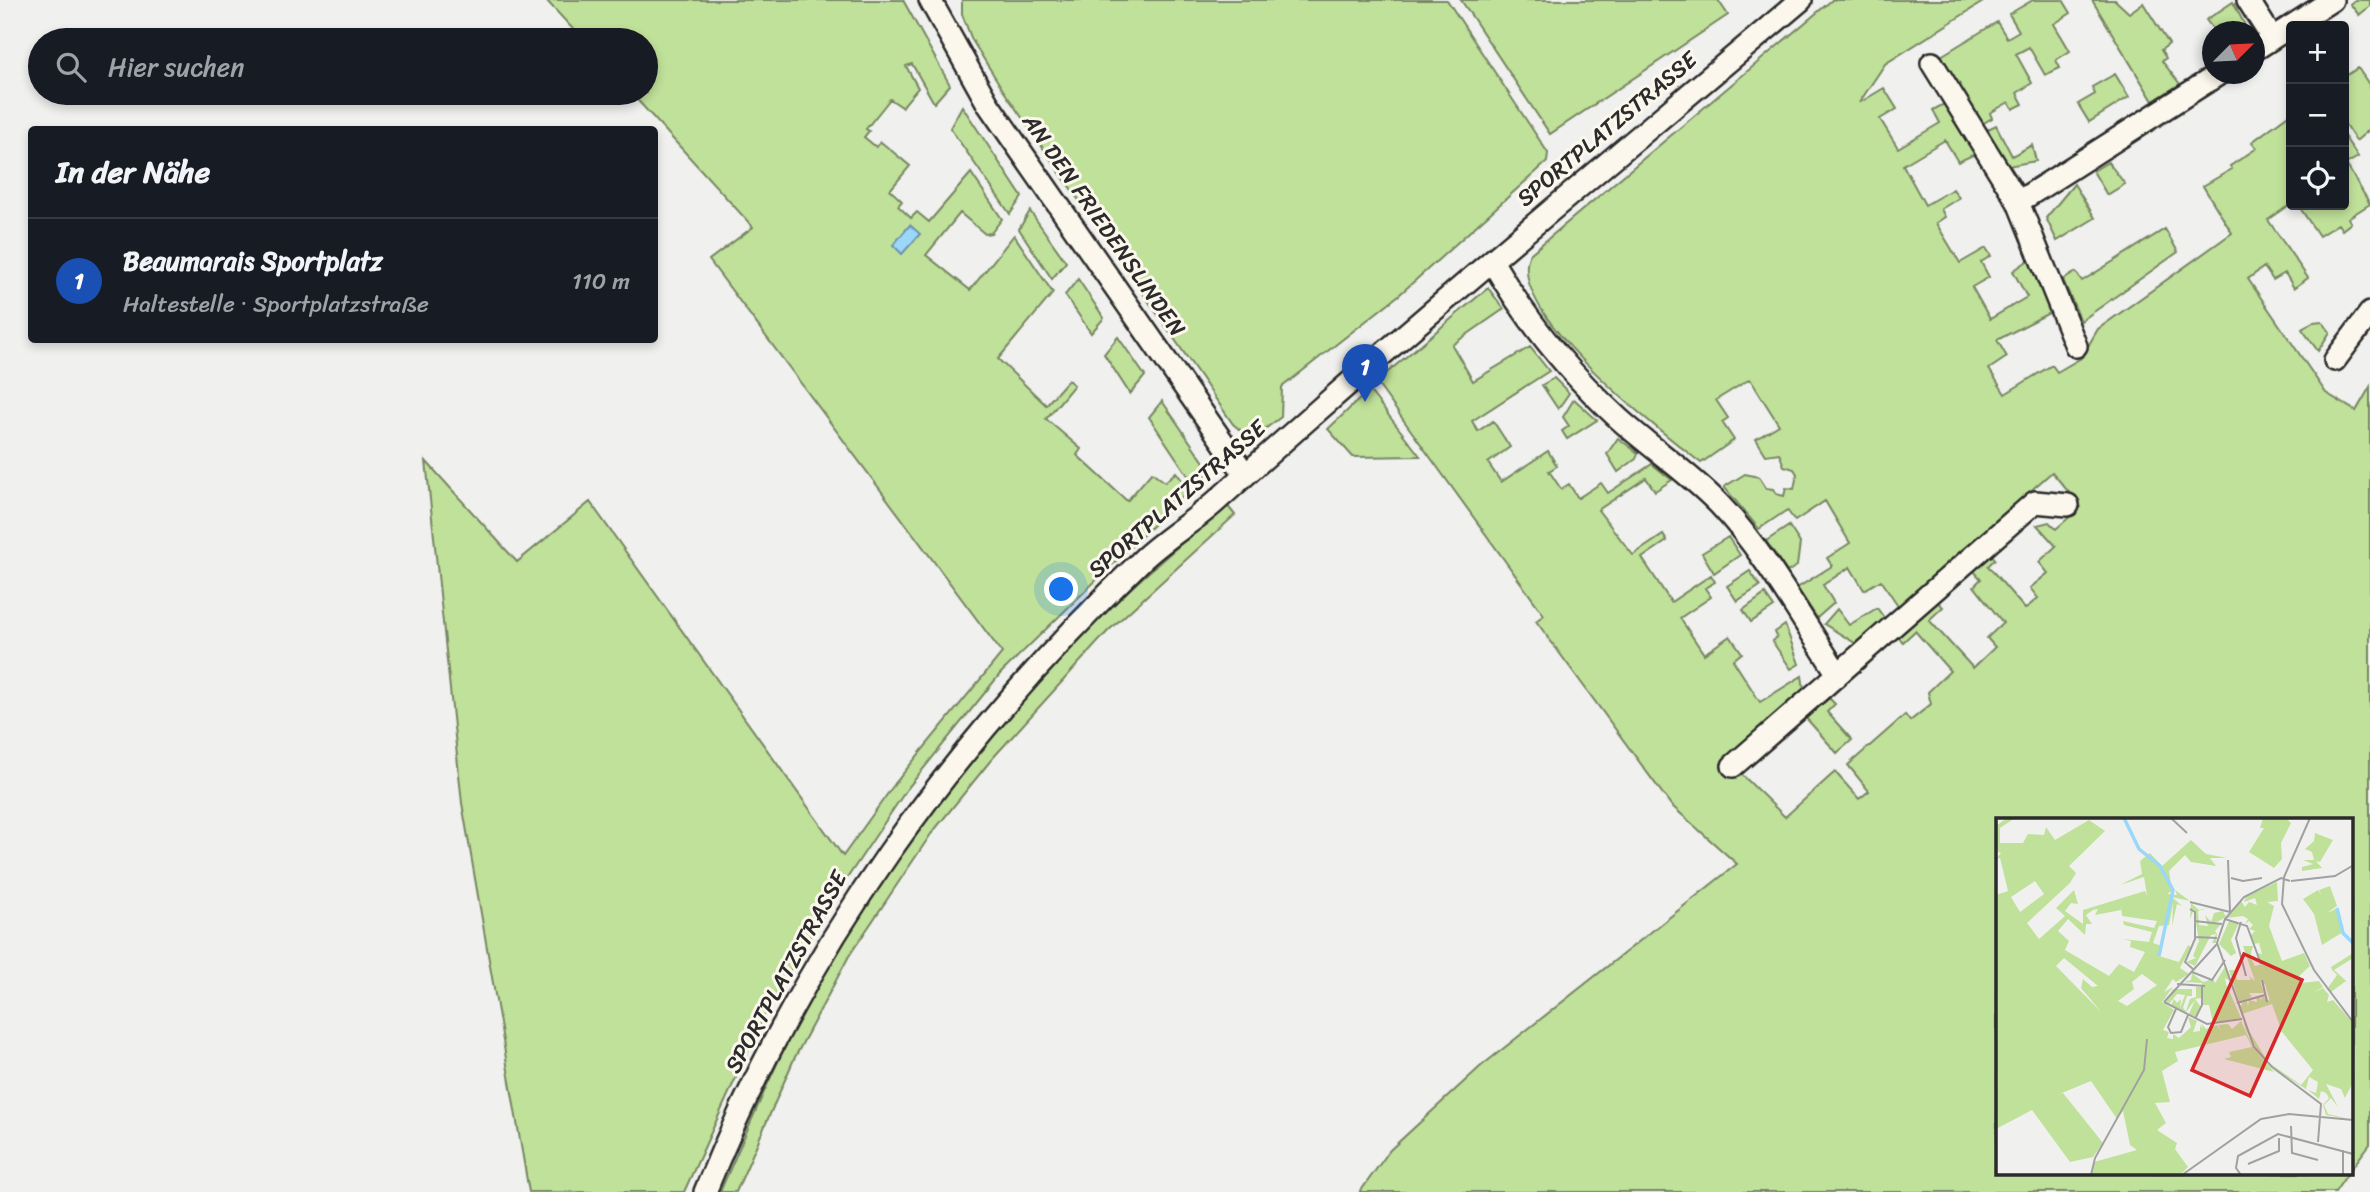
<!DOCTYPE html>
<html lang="de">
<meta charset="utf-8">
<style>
:root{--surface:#171b24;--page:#242831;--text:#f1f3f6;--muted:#9ea1a6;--line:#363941;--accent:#c8321e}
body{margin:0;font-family:Sriracha,sans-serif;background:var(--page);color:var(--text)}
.controls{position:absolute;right:21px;top:21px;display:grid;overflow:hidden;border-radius:7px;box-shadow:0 4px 10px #0003}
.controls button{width:63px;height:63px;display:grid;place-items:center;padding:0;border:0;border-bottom:2px solid var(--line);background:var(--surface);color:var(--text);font:35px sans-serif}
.compass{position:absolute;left:2202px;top:21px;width:63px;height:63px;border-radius:50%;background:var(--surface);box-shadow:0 4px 10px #0003;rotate:66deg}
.you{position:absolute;left:1062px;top:590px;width:24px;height:24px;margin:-18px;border:5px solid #fff;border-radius:50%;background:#1a73e8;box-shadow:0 0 0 10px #1a73e833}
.badge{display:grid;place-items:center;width:46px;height:46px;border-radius:50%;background:var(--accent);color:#fff;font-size:23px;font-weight:700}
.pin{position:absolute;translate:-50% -58px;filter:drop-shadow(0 2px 4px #0008)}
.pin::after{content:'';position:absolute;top:37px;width:24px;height:21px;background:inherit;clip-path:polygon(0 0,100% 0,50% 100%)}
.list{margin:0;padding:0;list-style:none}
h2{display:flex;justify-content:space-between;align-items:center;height:91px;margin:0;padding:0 28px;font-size:30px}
h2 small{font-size:23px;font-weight:400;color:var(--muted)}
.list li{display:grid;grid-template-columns:46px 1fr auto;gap:21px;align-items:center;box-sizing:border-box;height:126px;padding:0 28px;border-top:2px solid var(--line)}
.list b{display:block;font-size:26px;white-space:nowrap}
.list p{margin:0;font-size:23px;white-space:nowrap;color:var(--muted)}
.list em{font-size:23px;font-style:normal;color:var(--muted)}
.icon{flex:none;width:38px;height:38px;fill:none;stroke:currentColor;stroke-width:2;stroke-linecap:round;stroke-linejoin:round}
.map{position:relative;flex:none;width:2370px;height:1192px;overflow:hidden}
.search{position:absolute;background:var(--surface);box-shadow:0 4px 10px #0003;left:28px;top:28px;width:630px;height:77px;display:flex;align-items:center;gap:18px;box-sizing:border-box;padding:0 24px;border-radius:38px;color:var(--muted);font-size:26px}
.panel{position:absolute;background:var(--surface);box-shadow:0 4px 10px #0003;left:28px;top:126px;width:630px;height:217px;border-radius:7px}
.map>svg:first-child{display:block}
</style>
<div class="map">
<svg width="2370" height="1192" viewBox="0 0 2370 1192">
<rect width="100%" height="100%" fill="#f0f0ef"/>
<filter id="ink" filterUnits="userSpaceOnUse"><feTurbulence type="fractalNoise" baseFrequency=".0143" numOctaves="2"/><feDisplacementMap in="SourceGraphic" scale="14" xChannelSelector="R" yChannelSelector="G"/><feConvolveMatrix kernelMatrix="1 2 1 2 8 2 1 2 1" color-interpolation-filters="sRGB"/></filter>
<g filter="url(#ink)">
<!-- green -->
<path fill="#c0e19a" stroke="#768662" stroke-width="2" d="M546 0H903L950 85 934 103 912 64 906 66 918 88 902 107 890 99 866 129 869 131 864 137 876 147 881 142 910 166 890 190 902 201 898 206 911 218 917 212 929 222 971 173 1002 219 991 233 985 234 960 213 926 255 970 290 1014 235 1053 293 998 359 1046 405 1068 380 1074 385 1046 419 1081 449 1077 455 1127 501 1152 472 1165 482 1176 472 1189 490 1000 674 907 789 821 917 764 1016 684 1192H529L462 803 426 461 517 562 590 502 843 856 896 782 1002 653 709 260 753 227 631 93H646V40H583Z
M962 0H1447L1548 153 1547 162 1399 295 1282 387 1281 417 1257 435H1246L1233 424 1003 90 972 40 962 14Z
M1461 0H1718L1728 15 1550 134Z
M1832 0H1986L1885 64 1859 103 1884 88 1897 109 1880 119 1898 148 1940 123 1933 110 1944 104 1975 154 1958 162 1945 140 1903 165 1925 205 1953 189 1959 198 1941 209 1945 217 1936 223 1960 263 1986 248 1991 256 1981 262 1989 277 1972 287 1990 319 2027 297 2013 271 2030 259 2051 312 1997 340 2007 357 1989 369 2005 394 2052 365 2057 372 2081 358 2098 329 2232 233 2203 186 2232 169 2230 166 2257 148 2252 142 2291 113V204L2268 220 2308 278 2294 288 2285 273 2273 280 2264 267 2248 279 2326 393 2356 411 2370 387V1144L2351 1169V819H1997V1173H2348L2335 1192H1360L1390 1150 1480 1067 1737 864 1671 805 1536 621 1544 615 1376 382 1488 288 1504 309 1452 345 1473 381 1530 347 1549 371 1472 421 1478 431 1493 421 1510 447 1488 463 1501 482 1548 451 1557 466 1549 471 1561 489 1569 484 1578 498 1601 483 1608 493 1652 464 1672 480 1655 491 1646 478 1598 510 1633 555 1663 535 1667 541 1642 558 1671 602 1711 575 1715 582 1705 588 1711 597 1680 618 1704 654 1730 636 1742 653 1733 660 1760 702 1802 676 1804 689 1725 758 1785 817 1835 772 1859 799 1869 791 1848 765 1905 715 1910 721 1931 704 1928 692 1950 671 1915 631 1903 642 1898 637 1938 602 1943 607 1929 620 1973 668 1995 647 1987 638 2003 623 1974 586 1981 579 1973 570 1991 554 1995 559 1988 566 2025 609 2038 598 2030 588 2048 573 2039 562 2056 546 2037 525 2049 522 2056 529 2081 507 2052 472 1899 607 1881 580 1864 590 1850 567 1823 585 1834 603 1817 618 1797 588 1832 566 1827 558 1850 543 1825 501 1795 521 1787 510 1759 529 1724 487 1745 474 1759 477 1766 488 1773 489 1776 494 1784 496 1786 488 1794 489 1797 474 1794 469 1784 466 1779 453 1766 455 1756 439 1779 425 1750 379 1716 400 1728 418 1722 422 1734 440 1701 463C1661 432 1503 310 1530 254Z
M2033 0H2063L2071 13 2054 24 2070 51 2056 60 2060 68 2045 75 2029 47 2016 54 2032 83 2017 93 2023 104 2013 109 2009 102 1990 113 1992 118 1982 124 1941 56 1997 22 2007 38 2019 31 2009 14Z
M2092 0H2115L2129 13 2143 3 2169 44 2161 50 2166 58 2162 61 2180 84 2153 101Z
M2355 0H2370V6L2359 15 2350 4Z
M2233 2 2248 31 2219 25 2213 29 2206 20Z
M2358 68 2370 86V129L2356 141 2344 123V77Z
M2115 74 2129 97 2089 122 2078 104 2095 94 2092 87Z
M962 106 1022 197 1010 214 950 128Z
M1996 125 2012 156 2032 145 2036 161 2008 166 1987 134 1988 129Z
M2344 136 2358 157 2346 164 2370 204 2348 218 2351 223 2342 230 2338 224 2319 236 2298 205H2344Z
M2108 162 2125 184 2107 195 2093 171Z
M2074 184 2095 218 2057 241 2046 218Z
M1030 211 1066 262 1052 279 1019 229Z
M2165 229 2178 252 2081 321 2063 280 2076 272 2082 281Z
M1078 279 1104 318 1091 333 1065 295Z
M2322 321 2330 332 2318 351 2302 329 2313 322Z
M1118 337 1145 376 1130 394 1104 354Z
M1554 378 1569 393 1558 409 1542 385Z
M1369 390 1420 456 1353 457 1328 429Z
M1574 399 1597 420 1567 439 1562 431 1569 426 1563 417Z
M1162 401 1210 471 1195 486 1149 417Z
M1618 438 1638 453 1636 459 1618 472 1607 454Z
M1226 504 1235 515 1108 631 991 760 931 834 849 956 794 1059 736 1192H720C756 1110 791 1026 837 948 908 829 999 721 1096 621 1137 580 1183 543 1226 504Z
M1789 526 1800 543 1797 566 1787 572 1766 541Z
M1728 537 1740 555 1714 573 1702 553Z
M1750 571 1760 586 1737 601 1727 586Z
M1765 594 1774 607 1751 622 1743 610Z
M1877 608 1885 619 1855 643 1824 624 1837 609 1849 625Z
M1785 625 1799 664 1791 669 1772 641 1777 637 1775 632Z
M1829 698 1835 704 1827 712 1852 740 1837 753 1806 718Z"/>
<!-- water -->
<path fill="#9ad7fb" stroke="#6e92a8" stroke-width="2" d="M910 225 920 234 902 254 893 245Z"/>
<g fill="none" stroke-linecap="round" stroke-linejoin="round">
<defs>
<path id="street" d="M930 0 988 104 1245 474
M2248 0 2272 38
M2254 50 2332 0
M1932 63 2018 202 2076 346
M2018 202 2219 74
M1492 261C1526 320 1567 371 1618 418 1651 448 1688 472 1719 504 1765 552 1801 619 1838 674
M2335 360 2370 313
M1733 766 2035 502 2068 505
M705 1192C806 943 950 746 1142 560 1164 539 1190 524 1213 504 1252 469 1291 434 1330 400 1485 264 1644 133 1801 0"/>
</defs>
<!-- street casing -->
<use href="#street" stroke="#2b2b2b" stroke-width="26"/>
<!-- street -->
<use href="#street" stroke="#fbf7ec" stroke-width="21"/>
</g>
</g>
<g text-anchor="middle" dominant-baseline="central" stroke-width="6" stroke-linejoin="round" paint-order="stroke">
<!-- street labels -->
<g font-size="23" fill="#2b2b2b" stroke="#fbf7ec">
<text transform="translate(1607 129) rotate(-40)">SPORTPLATZSTRASSE</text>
<text transform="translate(1104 225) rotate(55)">AN DEN FRIEDENSLINDEN</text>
<text transform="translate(1177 499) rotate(-41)">SPORTPLATZSTRASSE</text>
<text transform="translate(786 972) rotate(-61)">SPORTPLATZSTRASSE</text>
</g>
</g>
<!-- overview -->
<g transform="translate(1996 818)">
<rect width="357" height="357" fill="#f0f0ef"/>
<path d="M11 0H19L4 10V25H27L32 16 48 17 50 9 59 22 93 2 109 13 73 48 80 55 74 65 31 105 43 121 69 98 60 90 78 72 82 86 75 85 69 93 87 106V92L149 73 151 78 148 59 124 67 146 56 144 43 154 35 166 48 195 22 210 36 231 40H214L220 48 195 44 189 37 173 53 176 73 171 76 181 77 179 72 194 83 176 79 186 88 181 86 176 108 177 85 173 107 163 108 157 125 166 128 163 138 183 144 192 127 195 129 184 150 193 156 180 164 177 161 168 174 177 169 166 184 178 192 167 212 173 214 171 220 177 221V216L183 220 195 209 192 199 201 203 197 214 204 213V207L207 211 205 205 210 211 221 207 225 213 222 207 232 206 236 211 245 203 257 229 278 254 228 241 235 239 233 234 256 229 250 217 179 234 182 243 166 253 174 284 159 285 170 305 161 312 181 325 179 331 192 349 184 357H95L98 344 141 332 134 327 127 293 121 301 95 263 61 277 67 275 107 325 97 339 74 344 36 292 0 311V77L12 73 4 40 0 41 5 35 0 33V8ZM39 63 48 76 24 94 15 79ZM125 88 126 98 161 103 158 110 127 103 128 107 156 114 153 124 127 121 135 123 134 129 149 134 138 154 123 146 113 158 69 132 73 123 62 113 72 101 89 117 90 106H96L90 97 97 92 102 91 99 97 125 92ZM68 140 102 168 96 169 87 161 85 170 106 195 60 148ZM146 156 161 167 131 188 122 183 138 171 136 164ZM267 0H290L295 5 285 25 286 41 278 50 253 34 268 10H264ZM319 15 337 22 324 44 320 43 326 50 306 53V49L317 46 307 42H318L316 34 309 31 318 23ZM281 64 282 83 271 84 278 88 273 108 286 143 308 135 314 148 303 158 306 165 323 163 327 169 317 175 327 170 333 177 331 184 337 182 357 205V264L349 280 345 271 330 266 342 289 335 280 328 287 332 296 357 302 330 297 327 287 333 280 330 275 325 273 323 281 312 272 320 275 322 264 313 259 310 271 278 251 261 232 250 212 247 203 272 244 305 267 317 252 286 214 276 186 246 196 243 186 246 188V185L251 183 252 189 253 182 261 184 260 179H264L265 183 266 178 274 183 269 166 264 162 268 175H253L256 179 243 184 233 152H239L241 162H255L253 158 259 163 247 128H257L254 139 259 148 267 146 261 135 266 136 263 125 258 126 255 117 259 113 253 111 257 107 253 103 249 106 252 101 247 98 231 100 245 83 249 89 253 84 261 87 259 80 248 84 250 78ZM334 68 341 88 331 95 342 90 347 114 326 127 318 96 307 81 322 72 326 78 323 72ZM195 85 203 92 213 90 202 93 203 107 212 108 209 97 215 104 218 95 227 93 230 99 217 106H225L219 113 221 116 220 125H216L220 116 215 117 199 148 190 144 200 140 197 138 202 125 198 128 203 124 198 91 194 101ZM233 103 242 104V107L235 122 240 135 235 138 223 126ZM357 135V140L338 152 357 169 350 163 335 174 331 171 341 157 336 152 335 149ZM229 149 234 163 229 160 230 166 245 200 217 205 213 187H207L206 165 188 164 195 162 196 155 207 164 217 161 219 165ZM200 169H205V180L199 181 205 189 199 199 193 196 199 182 190 194 175 187 178 181 181 185 185 181 184 190 189 177 181 176 173 186 170 184 177 171H196V178H191L187 190 190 193 194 181 200 179Z" fill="#c0e19a" fill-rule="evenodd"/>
<path fill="none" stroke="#9ad7fb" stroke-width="3.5" d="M128 0 143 31 164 48 177 72 163 138M341 90 347 115 357 125"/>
<path fill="none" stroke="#a1a1a1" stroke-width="2" d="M175 0 191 15M314 0 288 59 286 86 318 152 357 204M232 42 234 94M235 60 247 63 266 60M294 63 285 60 248 79 229 101 221 125 258 229 276 249 325 286 322 324M295 63 339 58 356 48M194 84 234 94M194 91 199 94V121L189 144 198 152M229 101 251 108 265 146M198 103 226 106M245 104 240 120 250 158M199 119 221 120M196 154 216 162 229 142M266 162 271 184M181 166 209 168M168 184 211 206 246 201M168 184 221 126M241 185 269 177M180 191 172 209 175 215 185 214 192 197M199 201 206 187V168M295 308 296 335 322 342M252 346 283 333V320M95 357 99 340 148 252 151 221M186 357 265 301 293 296 357 302M245 357 240 350 242 338 282 316 357 336M347 357V332"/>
<path fill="#d62828" fill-opacity="0.15" stroke="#d62828" stroke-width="3.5" d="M248 136 306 162 254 278 196 252Z"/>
<rect width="357" height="357" fill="none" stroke="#2b2b2b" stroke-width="3.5"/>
</g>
</svg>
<div class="controls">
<button>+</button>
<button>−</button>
<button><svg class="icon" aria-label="locate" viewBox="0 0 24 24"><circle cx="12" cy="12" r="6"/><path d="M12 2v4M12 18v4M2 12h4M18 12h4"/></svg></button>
</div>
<svg class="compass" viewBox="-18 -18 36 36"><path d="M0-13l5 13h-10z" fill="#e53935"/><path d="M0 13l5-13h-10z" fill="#9ea1a6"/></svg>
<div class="you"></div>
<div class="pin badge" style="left:1365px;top:402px;background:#1a4fb4">1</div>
<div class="search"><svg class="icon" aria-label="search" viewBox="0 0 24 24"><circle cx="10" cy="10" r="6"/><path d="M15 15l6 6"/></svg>Hier suchen</div>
<section class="panel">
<h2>In der Nähe<small></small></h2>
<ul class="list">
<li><span class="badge" style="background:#1a4fb4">1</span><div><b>Beaumarais Sportplatz</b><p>Haltestelle · Sportplatzstraße</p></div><em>110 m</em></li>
</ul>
</section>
</div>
